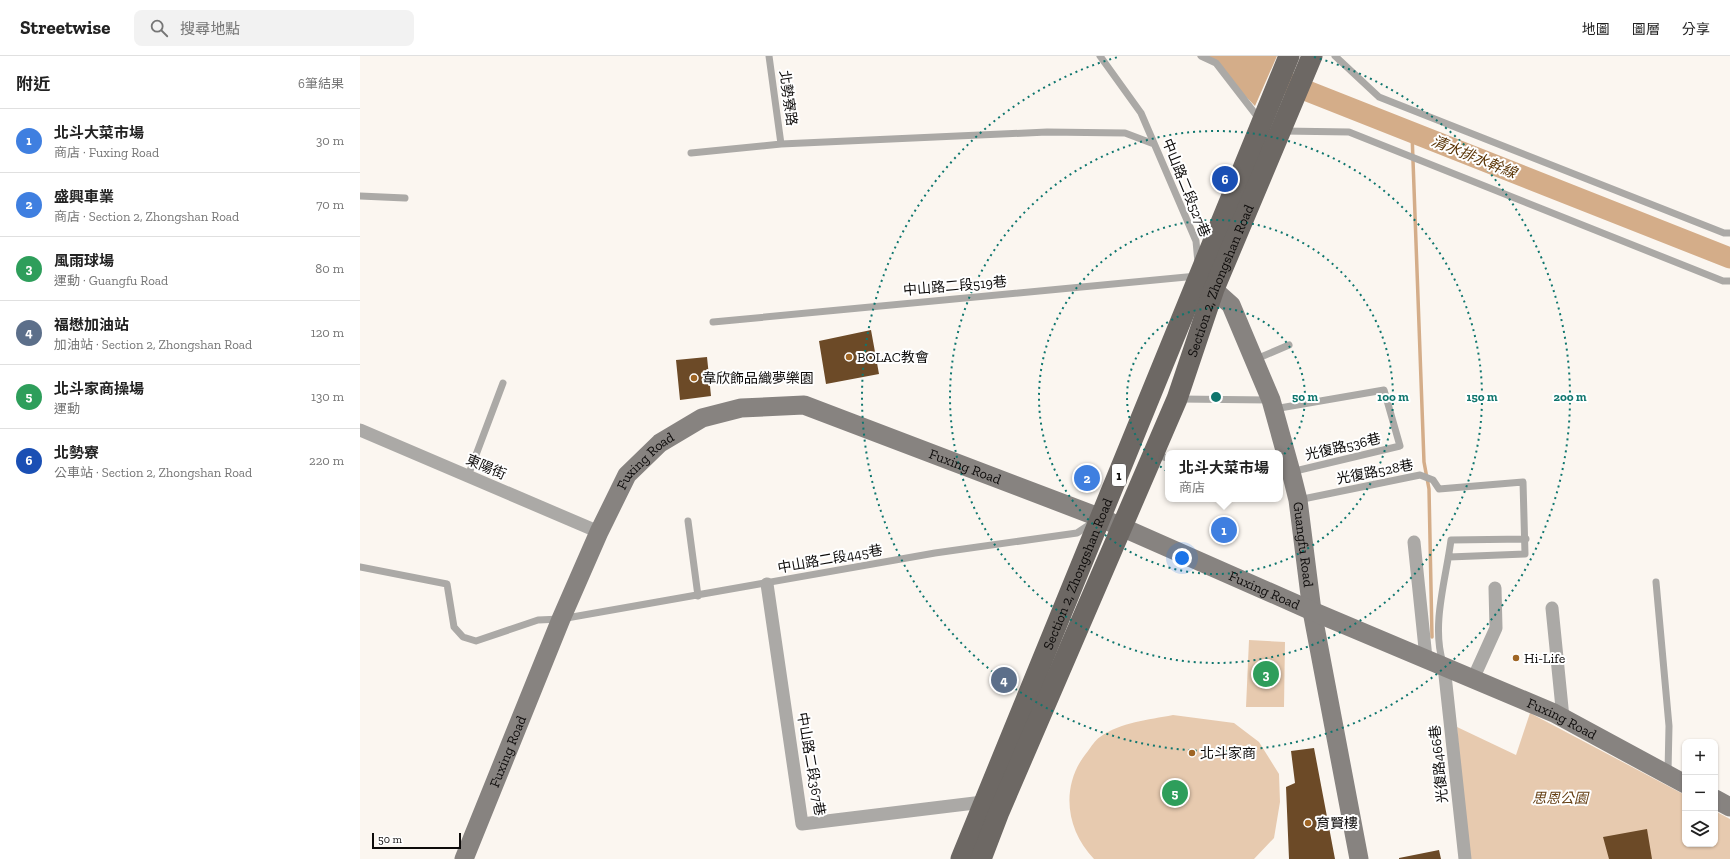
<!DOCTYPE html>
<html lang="zh-TW">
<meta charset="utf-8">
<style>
:root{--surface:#fff;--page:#f2f2f2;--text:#222;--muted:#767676;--line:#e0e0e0;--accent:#1a73e8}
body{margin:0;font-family:"Zilla Slab","Noto Sans TC",serif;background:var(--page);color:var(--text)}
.controls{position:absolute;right:12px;bottom:12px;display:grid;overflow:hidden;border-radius:8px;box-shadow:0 1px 3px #0004}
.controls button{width:36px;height:36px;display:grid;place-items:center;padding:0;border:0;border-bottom:1px solid var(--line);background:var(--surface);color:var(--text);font:20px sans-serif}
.scale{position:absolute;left:12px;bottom:10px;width:89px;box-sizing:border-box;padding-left:4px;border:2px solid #0d0b0a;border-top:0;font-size:11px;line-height:14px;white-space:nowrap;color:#0d0b0a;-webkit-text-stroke:3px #fff;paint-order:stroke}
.you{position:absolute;left:822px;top:502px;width:14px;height:14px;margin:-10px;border:3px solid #fff;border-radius:50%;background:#1a73e8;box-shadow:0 0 0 6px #1a73e833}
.badge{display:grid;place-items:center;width:26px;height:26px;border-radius:50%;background:var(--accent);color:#fff;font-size:13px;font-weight:700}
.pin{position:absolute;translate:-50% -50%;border:2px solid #fff;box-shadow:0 1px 4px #0006}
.popup{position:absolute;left:805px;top:394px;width:118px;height:52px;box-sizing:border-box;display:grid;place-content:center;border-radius:8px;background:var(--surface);filter:drop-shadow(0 1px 3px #0005);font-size:13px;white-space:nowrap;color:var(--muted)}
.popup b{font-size:15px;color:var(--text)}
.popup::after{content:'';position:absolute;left:50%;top:100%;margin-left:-8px;border:8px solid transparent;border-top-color:var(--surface)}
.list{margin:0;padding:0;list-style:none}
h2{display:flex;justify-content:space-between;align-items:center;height:52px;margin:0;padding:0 16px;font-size:17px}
h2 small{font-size:13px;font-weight:400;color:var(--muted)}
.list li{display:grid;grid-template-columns:26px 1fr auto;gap:12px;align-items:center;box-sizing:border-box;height:64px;padding:0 16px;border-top:1px solid var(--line)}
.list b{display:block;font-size:15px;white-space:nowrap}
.list p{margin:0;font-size:13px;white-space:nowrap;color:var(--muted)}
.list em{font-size:13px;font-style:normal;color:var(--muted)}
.icon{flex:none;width:22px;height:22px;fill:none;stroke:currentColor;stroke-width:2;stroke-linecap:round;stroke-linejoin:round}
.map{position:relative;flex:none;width:1370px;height:803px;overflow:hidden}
header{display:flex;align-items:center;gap:24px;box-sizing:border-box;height:56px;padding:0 20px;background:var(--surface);border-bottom:1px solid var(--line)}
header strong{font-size:19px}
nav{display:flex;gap:22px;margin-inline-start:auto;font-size:14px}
.search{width:280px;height:36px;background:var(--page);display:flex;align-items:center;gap:10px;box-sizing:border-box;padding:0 14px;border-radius:8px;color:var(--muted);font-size:15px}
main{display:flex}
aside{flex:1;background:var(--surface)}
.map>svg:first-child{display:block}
</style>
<header>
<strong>Streetwise</strong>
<div class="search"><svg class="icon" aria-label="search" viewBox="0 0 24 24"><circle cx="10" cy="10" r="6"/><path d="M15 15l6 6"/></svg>搜尋地點</div>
<nav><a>地圖</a><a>圖層</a><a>分享</a></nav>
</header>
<main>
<aside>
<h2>附近<small>6筆結果</small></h2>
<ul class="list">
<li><span class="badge" style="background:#3f7fe0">1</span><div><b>北斗大菜市場</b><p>商店 · Fuxing Road</p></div><em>30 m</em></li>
<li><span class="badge" style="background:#3f7fe0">2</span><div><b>盛興車業</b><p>商店 · Section 2, Zhongshan Road</p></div><em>70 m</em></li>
<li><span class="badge" style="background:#2e9e5b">3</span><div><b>風雨球場</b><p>運動 · Guangfu Road</p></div><em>80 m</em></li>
<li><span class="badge" style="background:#5c6f8a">4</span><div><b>福懋加油站</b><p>加油站 · Section 2, Zhongshan Road</p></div><em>120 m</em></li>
<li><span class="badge" style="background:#2e9e5b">5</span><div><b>北斗家商操場</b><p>運動</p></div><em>130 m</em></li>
<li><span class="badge" style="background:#1a4fb4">6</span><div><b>北勢寮</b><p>公車站 · Section 2, Zhongshan Road</p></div><em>220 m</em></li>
</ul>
</aside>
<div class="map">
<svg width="1370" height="803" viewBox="0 0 1370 803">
<rect width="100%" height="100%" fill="#fbf6f0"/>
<!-- green -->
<path fill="#e7caaf" d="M889 584 925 586 924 651H886Z
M1170 657 1325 739V788H1355V755L1370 763V803H1108L1097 671 1156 699Z
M813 659 874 667 899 686 919 718 920 746 914 782 894 803H734C705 773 700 728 728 695 731 691 735 684 740 681 761 666 788 664 813 659Z"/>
<!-- water -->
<path fill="#d4ad89" d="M837 0H917L895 50 857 11Z"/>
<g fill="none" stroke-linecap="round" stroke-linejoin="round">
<!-- stream -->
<path stroke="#d4ad89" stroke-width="3.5" d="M1052 77 1064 406 1069 433 1072 581"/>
<!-- river -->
<path stroke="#d4ad89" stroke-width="21" d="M922 25 1370 202"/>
</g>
<!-- building -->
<path fill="#6c4a27" d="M511 274 519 318 466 328 459 285Z
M347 301 351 340 320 344 316 304Z
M954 692 975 803H929L926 731 935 727 931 695Z
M1287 773 1292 803H1249L1243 781Z
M1079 794 1081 803H1039V802Z"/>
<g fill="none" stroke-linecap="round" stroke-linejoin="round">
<!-- lane -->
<path stroke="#aba9a6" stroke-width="7" d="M409 0 421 88
M740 0 781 57 836 185 838 207
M841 0 856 7 900 64
M975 0 1019 41 1364 177H1370
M923 75 989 76 1363 225H1370
M331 97 421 88 687 76 765 77 794 88
M0 140 45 142
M353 266 837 220
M894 304 929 289
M819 343 909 344
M914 353 1024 334 1040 390 931 416H920
M795 399 808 402
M108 420 143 327
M938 444 1060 419 1073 424 1079 433 1163 426 1165 498 1089 501
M328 465 338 540
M0 511 87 528 94 571 103 581 116 585 178 564 201 563 575 497 717 477 732 467
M1296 526 1309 670 1308 716
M1083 607C1071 569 1086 523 1091 484L1166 483"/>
<!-- street -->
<path stroke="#aba9a6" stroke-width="13" d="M0 374 239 476
M1054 486 1066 602
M407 528 442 768 623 746 629 750
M1192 552 1203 662
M1084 610 1105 803
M1113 623 1136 572 1135 532"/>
<!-- secondary -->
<g stroke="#878380" stroke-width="19">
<path id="s1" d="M843 224 871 249 911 344 931 416 938 444 952 555 999 803"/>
<path d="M1355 743 1370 751"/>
<path id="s2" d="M104 803 201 563 239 476 267 419 300 387 342 362 381 352 444 349 741 462 952 555 1194 657 1325 728"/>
</g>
<!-- primary -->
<g stroke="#6d6864" stroke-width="21">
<path id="s3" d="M601 803 929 0"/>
<path id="s4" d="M621 803 639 756 817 343 854 233 952 0"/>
</g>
</g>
<!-- distance rings -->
<g fill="none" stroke="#0f766e" stroke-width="2" stroke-dasharray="2 4">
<circle cx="856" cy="341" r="89"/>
<circle cx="856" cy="341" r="177"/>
<circle cx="856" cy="341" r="266"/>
<path d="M954 1A354 354 0 1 1 758 1"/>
</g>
<!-- markers -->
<g fill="#9f6524" stroke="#fff" stroke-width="1.5">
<circle cx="489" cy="301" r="4"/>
<circle cx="334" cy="322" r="4"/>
<circle cx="1156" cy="602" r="4"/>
<circle cx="832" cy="697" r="4"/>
<circle cx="948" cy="767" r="4"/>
</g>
<g text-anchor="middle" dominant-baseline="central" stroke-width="4" stroke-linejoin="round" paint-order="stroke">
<!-- shield labels -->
<rect fill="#fff" stroke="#565454" stroke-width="1" x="752" y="408" width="14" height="22" rx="3"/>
<g font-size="13" font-weight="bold" fill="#0d0b0a">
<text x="759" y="419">1</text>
</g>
<!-- street labels -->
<g font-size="14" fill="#0d0b0a" stroke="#fff">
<text transform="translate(428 42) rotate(82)">北勢寮路</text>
<text transform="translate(826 132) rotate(68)">中山路二段527巷</text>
<text stroke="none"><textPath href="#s4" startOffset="626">Section 2, Zhongshan Road</textPath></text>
<text transform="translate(595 230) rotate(-5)">中山路二段519巷</text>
<text transform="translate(983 391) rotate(-13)">光復路536巷</text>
<text stroke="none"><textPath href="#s2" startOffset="440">Fuxing Road</textPath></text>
<text stroke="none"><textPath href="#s2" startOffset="788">Fuxing Road</textPath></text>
<text transform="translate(126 411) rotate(23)">東陽街</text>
<text transform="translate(1015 416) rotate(-11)">光復路528巷</text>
<text stroke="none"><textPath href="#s1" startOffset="289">Guangfu Road</textPath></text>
<text transform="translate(470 503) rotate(-10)">中山路二段445巷</text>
<text stroke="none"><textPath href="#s3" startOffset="308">Section 2, Zhongshan Road</textPath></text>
<text stroke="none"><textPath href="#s2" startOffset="1112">Fuxing Road</textPath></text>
<text stroke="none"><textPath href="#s2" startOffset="1436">Fuxing Road</textPath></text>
<text stroke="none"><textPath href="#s2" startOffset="116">Fuxing Road</textPath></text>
<text transform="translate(451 708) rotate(80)">中山路二段367巷</text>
<text transform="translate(1079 708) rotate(-96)">光復路466巷</text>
</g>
<!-- poi labels -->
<g font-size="14" fill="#0d0b0a" stroke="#fff" text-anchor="start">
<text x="497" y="301">BOLAC教會</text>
<text x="342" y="322">韋欣飾品織夢樂園</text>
<text x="1164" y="602">Hi-Life</text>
<text x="840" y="697">北斗家商</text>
<text x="956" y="767">育賢樓</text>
</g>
<!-- park labels -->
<g font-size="14" font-style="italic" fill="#643e12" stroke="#fff">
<text x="1200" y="742">思恩公園</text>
</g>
<!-- water labels -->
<g font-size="15" font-style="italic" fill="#5a3405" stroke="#fff">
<text transform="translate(1114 101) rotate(22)">清水排水幹線</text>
</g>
</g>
<circle cx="856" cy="341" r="6" fill="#0f766e" stroke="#fff" stroke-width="2"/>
<g font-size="12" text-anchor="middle" font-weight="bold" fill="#0f766e" stroke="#fff" stroke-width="4" stroke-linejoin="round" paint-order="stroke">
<text x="945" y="345">50 m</text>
<text x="1033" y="345">100 m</text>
<text x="1122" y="345">150 m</text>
<text x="1210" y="345">200 m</text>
</g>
</svg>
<div class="controls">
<button>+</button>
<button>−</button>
<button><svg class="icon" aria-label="layers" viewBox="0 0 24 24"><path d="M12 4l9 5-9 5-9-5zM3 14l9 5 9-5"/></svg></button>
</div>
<div class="scale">50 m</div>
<div class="you"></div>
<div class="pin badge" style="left:864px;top:474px;background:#3f7fe0">1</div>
<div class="popup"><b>北斗大菜市場</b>商店</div>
<div class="pin badge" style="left:727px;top:422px;background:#3f7fe0">2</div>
<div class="pin badge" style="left:906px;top:618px;background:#2e9e5b">3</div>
<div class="pin badge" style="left:644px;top:624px;background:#5c6f8a">4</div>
<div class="pin badge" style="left:815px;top:737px;background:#2e9e5b">5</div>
<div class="pin badge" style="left:865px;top:123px;background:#1a4fb4">6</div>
</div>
</main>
